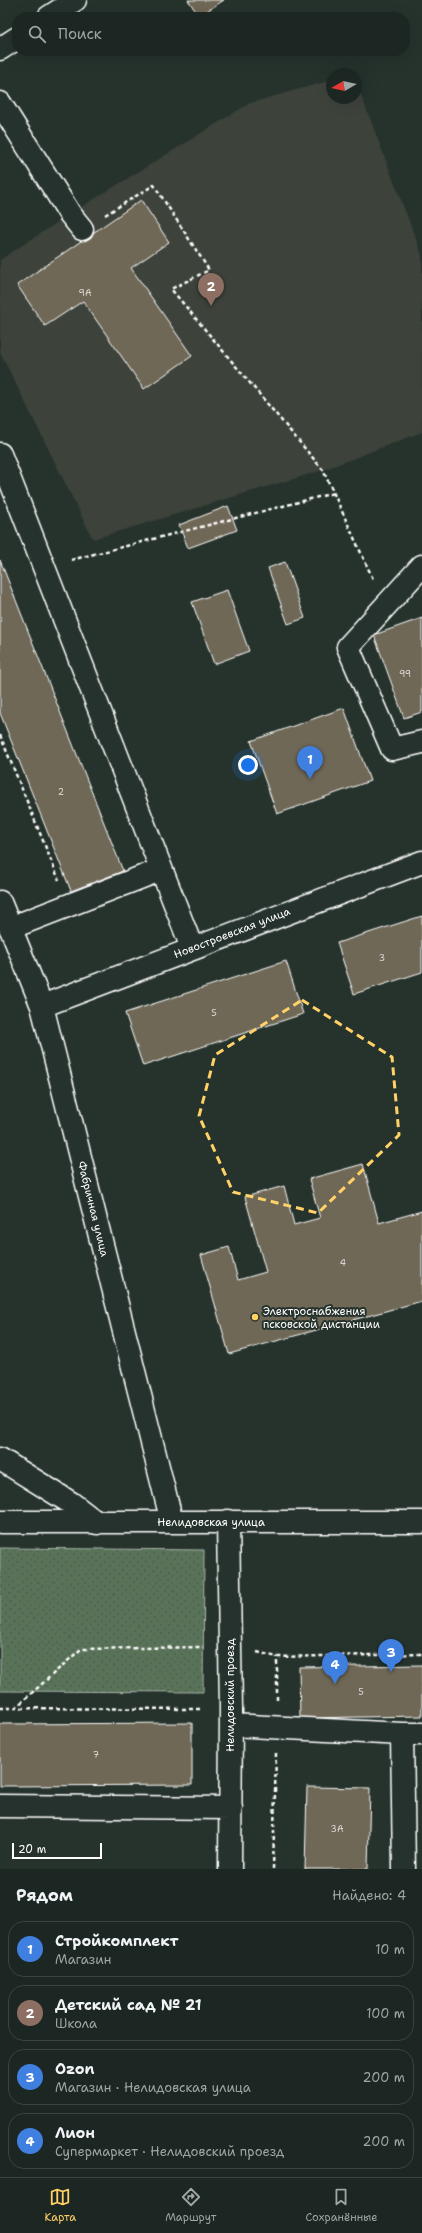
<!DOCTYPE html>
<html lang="ru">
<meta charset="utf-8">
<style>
:root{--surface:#1c2622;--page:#252e2a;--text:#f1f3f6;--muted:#a0a5a5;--line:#3a4340;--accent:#ffd166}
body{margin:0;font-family:"Shantell Sans",sans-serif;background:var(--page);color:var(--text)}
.compass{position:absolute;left:326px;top:68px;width:36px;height:36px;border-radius:50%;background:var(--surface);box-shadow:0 4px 16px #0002;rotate:261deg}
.scale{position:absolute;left:12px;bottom:10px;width:90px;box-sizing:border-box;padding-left:4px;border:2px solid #fff;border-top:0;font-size:11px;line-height:14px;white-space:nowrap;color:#fff;-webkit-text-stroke:3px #26332d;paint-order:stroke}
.you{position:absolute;left:248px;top:765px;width:14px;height:14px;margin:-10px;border:3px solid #fff;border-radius:50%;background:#1a73e8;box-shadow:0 0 0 6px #1a73e833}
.badge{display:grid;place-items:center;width:26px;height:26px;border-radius:50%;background:var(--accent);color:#fff;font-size:13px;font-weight:700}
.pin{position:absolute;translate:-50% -33px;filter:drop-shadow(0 1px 2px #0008)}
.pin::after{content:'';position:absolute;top:21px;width:14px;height:12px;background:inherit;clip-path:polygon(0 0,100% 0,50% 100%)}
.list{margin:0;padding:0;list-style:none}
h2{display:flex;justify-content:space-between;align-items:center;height:52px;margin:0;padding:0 16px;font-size:17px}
h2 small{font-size:13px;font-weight:400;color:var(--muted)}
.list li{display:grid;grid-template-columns:26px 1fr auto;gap:12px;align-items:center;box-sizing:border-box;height:56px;margin:0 8px 8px;padding:0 8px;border:1px solid var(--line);border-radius:16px}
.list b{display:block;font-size:15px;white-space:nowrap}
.list p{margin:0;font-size:13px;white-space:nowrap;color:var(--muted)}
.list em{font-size:13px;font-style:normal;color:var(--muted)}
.icon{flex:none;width:22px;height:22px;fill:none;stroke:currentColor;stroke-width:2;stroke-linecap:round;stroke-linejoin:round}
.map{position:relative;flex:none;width:422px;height:1869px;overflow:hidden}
.search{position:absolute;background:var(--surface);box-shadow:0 4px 16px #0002;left:12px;right:12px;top:12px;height:44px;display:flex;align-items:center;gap:10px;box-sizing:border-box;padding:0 14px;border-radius:16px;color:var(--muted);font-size:15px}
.sheet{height:308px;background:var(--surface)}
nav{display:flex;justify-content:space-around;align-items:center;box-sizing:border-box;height:56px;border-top:1px solid var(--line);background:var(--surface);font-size:11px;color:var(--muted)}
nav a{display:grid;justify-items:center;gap:2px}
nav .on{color:var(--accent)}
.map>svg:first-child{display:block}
</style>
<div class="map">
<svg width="422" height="1869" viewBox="0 0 422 1869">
<defs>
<pattern id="park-dots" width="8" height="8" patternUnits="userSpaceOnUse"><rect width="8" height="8" fill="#587359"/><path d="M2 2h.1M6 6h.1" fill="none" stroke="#505a51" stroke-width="1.8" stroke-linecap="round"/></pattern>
</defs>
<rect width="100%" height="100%" fill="#26332d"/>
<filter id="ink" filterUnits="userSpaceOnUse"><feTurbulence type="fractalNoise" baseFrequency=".025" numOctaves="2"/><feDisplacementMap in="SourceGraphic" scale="8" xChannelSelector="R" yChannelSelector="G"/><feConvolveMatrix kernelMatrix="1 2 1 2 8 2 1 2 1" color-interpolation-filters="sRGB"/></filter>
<g filter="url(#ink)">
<!-- built -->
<path fill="#3c433a" d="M332 80V98H356V82L422 255V432L323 470 93 539 0 352V260L70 214 250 103Z"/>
<!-- park -->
<path fill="url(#park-dots)" stroke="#acb9ac" d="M0 1548 204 1550 203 1692 0 1691Z"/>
<!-- building -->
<path fill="#6f6857" stroke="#fff" d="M188 0H224L199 16Z
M141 200 169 242 131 268 192 356 144 389 83 301 45 326 17 285Z
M228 506 237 530 188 548 179 525Z
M0 560 123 871 71 891 0 713Z
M285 562 305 618 288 624 268 568Z
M227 590 249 651 214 664 192 602Z
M422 618V712L404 718 374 635Z
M344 708 370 781 277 814 251 741Z
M422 916V972L354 994 337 943Z
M286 961 303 1014 143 1066 125 1013Z
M363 1164 379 1223 422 1211V1301L229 1354 201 1255 229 1247 238 1280 266 1272 245 1197 284 1186 294 1225 320 1218 309 1179Z
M422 1665V1716L300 1718 299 1667Z
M192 1723V1785L0 1786V1724Z
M307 1787 370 1788 368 1869H305Z"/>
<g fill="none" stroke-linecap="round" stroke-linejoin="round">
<defs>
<path id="minor" d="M49 17 75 0
M0 49 17 38
M0 103 70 214 82 229
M0 454 192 948
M422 566 348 647 392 749 422 742
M0 902 42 1006 172 1522
M10 928 160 870
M42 1006 422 862
M0 1459 71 1503 97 1523
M228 1521 231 1709 230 1869
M0 1522H422
M231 1725 402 1734 404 1869
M402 1734H422
M0 1806 231 1808"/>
</defs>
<!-- minor casing -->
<use href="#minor" stroke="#fff" stroke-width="25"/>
<!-- path -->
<path stroke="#fff" stroke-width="2.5" stroke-dasharray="4 3" stroke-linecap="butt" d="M105 215 154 185 209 270 171 289 323 470 373 579
M71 560 334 493
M0 735 59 880
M257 1652 277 1657 422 1654
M277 1700V1657
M0 1708 203 1709
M15 1708 81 1649 203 1647
M273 1869 276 1753"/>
<!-- minor -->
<use href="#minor" stroke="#26332d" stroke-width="22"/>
</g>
</g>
<!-- marked area -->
<path fill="none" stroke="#ffd166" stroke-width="3" stroke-dasharray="8 5" stroke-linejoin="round" d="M302 1000 392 1057 399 1135 318 1213 233 1192 199 1116 215 1055Z"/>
<!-- markers -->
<circle fill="#ffd166" stroke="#26332d" stroke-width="1.5" cx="255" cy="1317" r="4"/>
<g text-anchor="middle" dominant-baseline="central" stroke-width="4" stroke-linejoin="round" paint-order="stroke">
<!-- number labels -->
<g font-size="9" fill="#dbd9d5">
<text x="85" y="293">9А</text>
<text x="405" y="674">99</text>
<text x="61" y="792">2</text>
<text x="382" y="958">3</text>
<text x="214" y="1013">5</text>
<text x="343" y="1263">4</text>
<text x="361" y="1692">5</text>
<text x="96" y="1755">7</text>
<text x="337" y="1829">3А</text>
</g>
<!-- street labels -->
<g font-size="11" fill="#fff" stroke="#26332d">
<text transform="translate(232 933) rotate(-21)">Новостроевская улица</text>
<text transform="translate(93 1209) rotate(76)">Фабричная улица</text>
<text x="211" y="1522">Нелидовская улица</text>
<text transform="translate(230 1695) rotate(-90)">Нелидовский проезд</text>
</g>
<!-- poi labels -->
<g font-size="11" fill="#fff" stroke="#26332d" text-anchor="start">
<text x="263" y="1311">Электроснабжения<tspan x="263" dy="13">псковской дистанции</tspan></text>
</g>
</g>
</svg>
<svg class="compass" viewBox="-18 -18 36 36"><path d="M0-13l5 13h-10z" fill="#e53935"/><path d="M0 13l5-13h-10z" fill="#a0a5a5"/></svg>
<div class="scale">20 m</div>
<div class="you"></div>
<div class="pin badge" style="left:310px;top:779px;background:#3f7fe0">1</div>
<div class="pin badge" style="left:211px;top:306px;background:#8d6e63">2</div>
<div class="pin badge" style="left:391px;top:1672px;background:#3f7fe0">3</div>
<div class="pin badge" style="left:335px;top:1684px;background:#3f7fe0">4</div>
<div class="search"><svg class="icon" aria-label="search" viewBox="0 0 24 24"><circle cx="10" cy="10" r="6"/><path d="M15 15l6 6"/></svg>Поиск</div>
</div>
<section class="sheet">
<h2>Рядом<small>Найдено: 4</small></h2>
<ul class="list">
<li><span class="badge" style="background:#3f7fe0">1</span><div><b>Стройкомплект</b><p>Магазин</p></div><em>10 m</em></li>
<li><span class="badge" style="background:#8d6e63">2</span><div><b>Детский сад № 21</b><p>Школа</p></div><em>100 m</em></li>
<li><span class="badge" style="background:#3f7fe0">3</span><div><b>Ozon</b><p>Магазин · Нелидовская улица</p></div><em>200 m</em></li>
<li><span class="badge" style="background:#3f7fe0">4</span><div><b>Лион</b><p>Супермаркет · Нелидовский проезд</p></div><em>200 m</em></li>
</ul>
</section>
<nav>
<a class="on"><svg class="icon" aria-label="map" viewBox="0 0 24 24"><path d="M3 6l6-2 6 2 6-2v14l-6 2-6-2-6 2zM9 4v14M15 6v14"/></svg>Карта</a>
<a><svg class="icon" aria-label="directions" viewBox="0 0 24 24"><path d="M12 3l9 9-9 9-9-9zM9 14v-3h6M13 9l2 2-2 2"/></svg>Маршрут</a>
<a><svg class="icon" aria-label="saved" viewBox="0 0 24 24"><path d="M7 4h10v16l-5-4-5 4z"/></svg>Сохранённые</a>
</nav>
